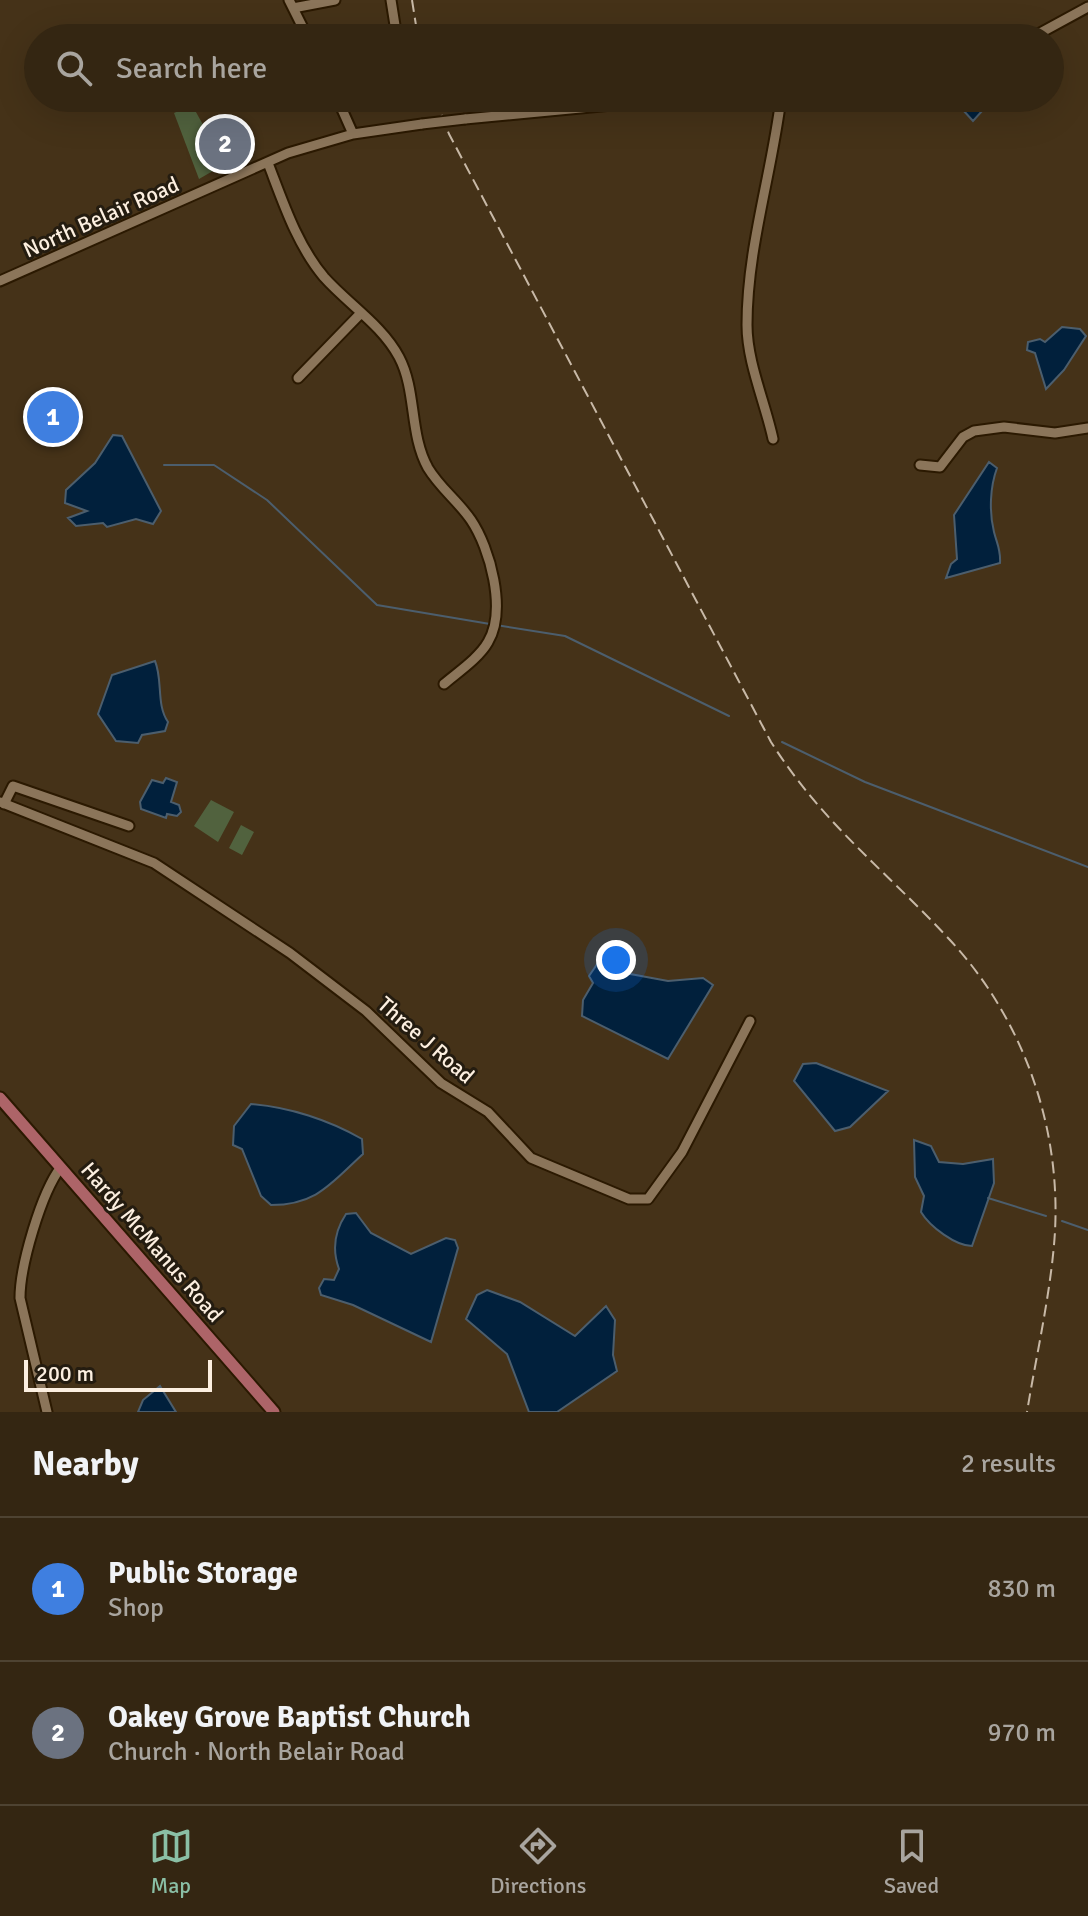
<!DOCTYPE html>
<meta charset="utf-8">
<style>
:root{--surface:#342612;--page:#3c2e1b;--text:#f1f3f6;--muted:#a9a59f;--line:#4e4332;--accent:#8abfa5}
body{margin:0;font-family:Signika,sans-serif;background:var(--page);color:var(--text)}
.scale{position:absolute;left:24px;bottom:20px;width:188px;box-sizing:border-box;padding-left:8px;border:4px solid #fcefe0;border-top:0;font-size:22px;line-height:28px;white-space:nowrap;color:#fcefe0;-webkit-text-stroke:6px #241c10;paint-order:stroke}
.you{position:absolute;left:616px;top:960px;width:28px;height:28px;margin:-20px;border:6px solid #fff;border-radius:50%;background:#1a73e8;box-shadow:0 0 0 12px #1a73e833}
.badge{display:grid;place-items:center;width:52px;height:52px;border-radius:50%;background:var(--accent);color:#fff;font-size:26px;font-weight:700}
.pin{position:absolute;translate:-50% -50%;border:4px solid #fff;box-shadow:0 2px 8px #0006}
.list{margin:0;padding:0;list-style:none}
h2{display:flex;justify-content:space-between;align-items:center;height:104px;margin:0;padding:0 32px;font-size:34px}
h2 small{font-size:26px;font-weight:400;color:var(--muted)}
.list li{display:grid;grid-template-columns:52px 1fr auto;gap:24px;align-items:center;box-sizing:border-box;height:144px;padding:0 32px;border-top:2px solid var(--line)}
.list b{display:block;font-size:30px;white-space:nowrap}
.list p{margin:0;font-size:26px;white-space:nowrap;color:var(--muted)}
.list em{font-size:26px;font-style:normal;color:var(--muted)}
.icon{flex:none;width:44px;height:44px;fill:none;stroke:currentColor;stroke-width:2;stroke-linecap:round;stroke-linejoin:round}
.map{position:relative;flex:none;width:1088px;height:1412px;overflow:hidden}
.search{position:absolute;background:var(--surface);box-shadow:0 8px 32px #0002;left:24px;right:24px;top:24px;height:88px;display:flex;align-items:center;gap:20px;box-sizing:border-box;padding:0 28px;border-radius:44px;color:var(--muted);font-size:30px}
.sheet{height:392px;background:var(--surface)}
nav{display:flex;justify-content:space-around;align-items:center;box-sizing:border-box;height:112px;border-top:2px solid var(--line);background:var(--surface);font-size:22px;color:var(--muted)}
nav a{display:grid;justify-items:center;gap:4px}
nav .on{color:var(--accent)}
.map>svg:first-child{display:block}
</style>
<div class="map">
<svg width="1088" height="1412" viewBox="0 0 1088 1412">
<rect width="100%" height="100%" fill="#453218"/>
<!-- green -->
<path fill="#51623e" d="M192 105 225 164 199 179 174 113Z
M211 800 234 812 218 842 194 826Z
M241 825 254 832 242 855 229 848Z"/>
<!-- water -->
<path fill="#01203c" stroke="#4c5e6d" stroke-width="2" d="M977 98H1010L1002 103 991 101 973 121 963 110Z
M1062 327 1080 329 1086 336 1064 370 1046 389 1035 353 1027 350 1028 342 1040 339 1045 342Z
M113 435 122 436 161 511 153 524 136 519 107 527 103 523 76 526 68 518 87 511 65 503 66 490 95 463Z
M989 462 997 468C990 487 989 512 994 532 997 544 1001 550 1000 563L946 578 951 564 957 559 954 515Z
M155 661C163 680 156 705 168 722L165 731 142 735 138 743 116 741 98 714 112 675Z
M166 778 177 782 171 802 179 805 181 812 177 816 167 814 166 818 141 809 140 802 152 780 163 783Z
M600 960 619 967 625 973 668 981 703 978 713 985 668 1059 582 1016 583 1000 593 983 589 976Z
M816 1063 888 1091 850 1127 835 1131 794 1081 803 1064Z
M251 1104C289 1107 329 1120 362 1139L363 1154C331 1183 317 1205 271 1205L261 1196 242 1149 233 1145 234 1126Z
M914 1140 931 1146 939 1162 963 1164 993 1159 994 1183 972 1246C956 1246 930 1227 921 1212L924 1196 915 1177Z
M356 1213 371 1233 411 1254 446 1238 455 1240 458 1248 431 1342 353 1305 321 1295 319 1288 324 1279 334 1280 339 1269C332 1250 334 1232 346 1214Z
M487 1290 520 1302 575 1336 606 1306 615 1320 613 1355 617 1371 557 1412H529L507 1354 466 1319 477 1295Z
M160 1386 176 1412H138L143 1400Z"/>
<g fill="none" stroke-linecap="round" stroke-linejoin="round">
<!-- stream -->
<path stroke="#4c5e6d" stroke-width="2" d="M164 465H214L267 500 377 605 490 624
M496 625 565 636 729 716
M782 742 865 782 1088 867
M988 1198 1046 1216
M1062 1221 1088 1230"/>
<defs>
<path id="minor" d="M289 0 308 38
M391 0 397 38
M293 8 335 0
M1031 38 1088 7
M337 98 353 134
M465 119 685 98
M268 163C283 202 297 245 324 277 348 304 382 325 399 357 417 391 409 434 428 468 440 488 458 501 471 520 490 548 507 610 488 642 479 658 458 672 444 684
M0 281 288 153 353 134 422 124
M298 378 361 313
M773 439C765 402 747 362 747 325 747 248 772 173 781 98
M920 465 940 467 963 437 974 431 1004 427 1055 433 1088 428
M0 802 154 863 290 953 366 1011 441 1083 488 1112 531 1158 629 1199H648L682 1152 750 1021
M4 804 13 786 129 826
M47 1412 20 1298C20 1266 41 1193 61 1167"/>
<path id="major" d="M0 1098 274 1412"/>
</defs>
<!-- minor casing -->
<use href="#minor" stroke="#2b1901" stroke-width="13"/>
<!-- major casing -->
<use href="#major" stroke="#2b1901" stroke-width="15"/>
<!-- minor -->
<use href="#minor" stroke="#8b755a" stroke-width="9"/>
<!-- major -->
<use href="#major" stroke="#ad6468" stroke-width="11"/>
<!-- rail -->
<path stroke="#c8b9a7" stroke-width="2" stroke-dasharray="12 6" stroke-linecap="butt" d="M412 0 418 38
M435 98 449 134 771 742C824 825 884 869 949 939 1025 1020 1064 1134 1054 1245 1049 1301 1036 1357 1027 1412"/>
<defs>
<path id="minor-bridge" d="M422 124 465 119"/>
</defs>
<!-- minor-bridge casing -->
<use href="#minor-bridge" stroke="#2b1901" stroke-width="13" stroke-linecap="butt"/>
<!-- minor-bridge -->
<use href="#minor-bridge" stroke="#8b755a" stroke-width="9"/>
</g>
<g text-anchor="middle" dominant-baseline="central" stroke-width="6" stroke-linejoin="round" paint-order="stroke">
<!-- street labels -->
<g font-size="22" fill="#fcefe0" stroke="#241c10">
<text transform="translate(101 217) rotate(-24)">North Belair Road</text>
<text transform="translate(426 1040) rotate(41)">Three J Road</text>
<text transform="translate(152 1242) rotate(49)">Hardy McManus Road</text>
</g>
</g>
</svg>
<div class="scale">200 m</div>
<div class="you"></div>
<div class="pin badge" style="left:53px;top:417px;background:#3f7fe0">1</div>
<div class="pin badge" style="left:225px;top:144px;background:#6b7280">2</div>
<div class="search"><svg class="icon" aria-label="search" viewBox="0 0 24 24"><circle cx="10" cy="10" r="6"/><path d="M15 15l6 6"/></svg>Search here</div>
</div>
<section class="sheet">
<h2>Nearby<small>2 results</small></h2>
<ul class="list">
<li><span class="badge" style="background:#3f7fe0">1</span><div><b>Public Storage</b><p>Shop</p></div><em>830 m</em></li>
<li><span class="badge" style="background:#6b7280">2</span><div><b>Oakey Grove Baptist Church</b><p>Church · North Belair Road</p></div><em>970 m</em></li>
</ul>
</section>
<nav>
<a class="on"><svg class="icon" aria-label="map" viewBox="0 0 24 24"><path d="M3 6l6-2 6 2 6-2v14l-6 2-6-2-6 2zM9 4v14M15 6v14"/></svg>Map</a>
<a><svg class="icon" aria-label="directions" viewBox="0 0 24 24"><path d="M12 3l9 9-9 9-9-9zM9 14v-3h6M13 9l2 2-2 2"/></svg>Directions</a>
<a><svg class="icon" aria-label="saved" viewBox="0 0 24 24"><path d="M7 4h10v16l-5-4-5 4z"/></svg>Saved</a>
</nav>
